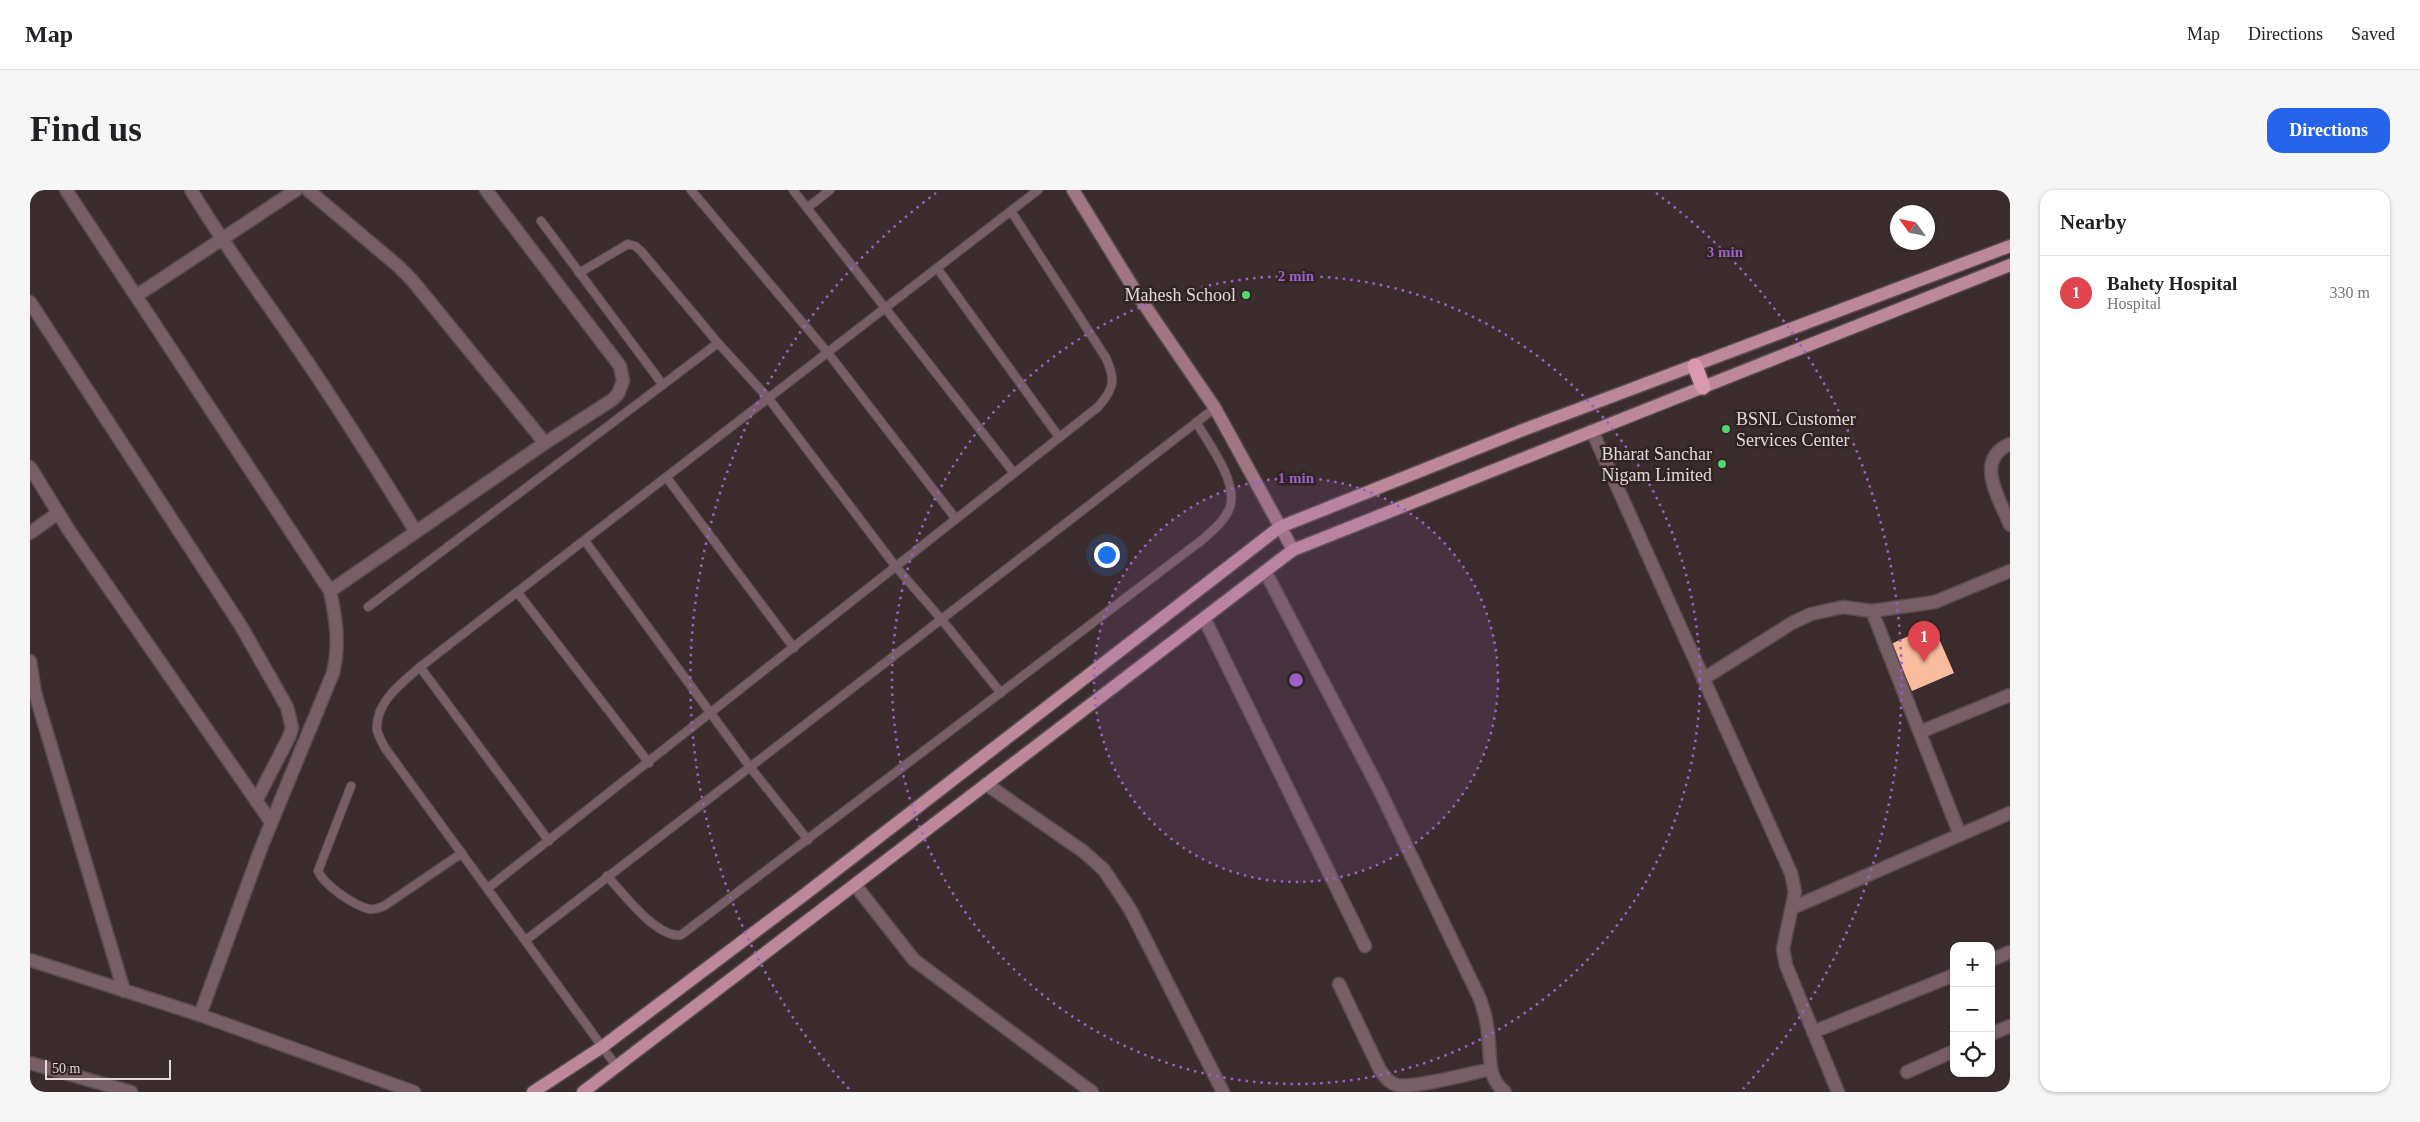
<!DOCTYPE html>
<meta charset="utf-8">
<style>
:root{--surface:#fff;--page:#f6f6f6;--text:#202124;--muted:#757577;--line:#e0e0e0;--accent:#2563eb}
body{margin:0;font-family:Georgia,serif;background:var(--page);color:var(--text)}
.controls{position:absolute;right:15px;bottom:15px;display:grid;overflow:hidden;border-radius:10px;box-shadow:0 1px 4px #0004}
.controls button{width:45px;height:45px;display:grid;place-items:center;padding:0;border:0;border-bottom:1px solid var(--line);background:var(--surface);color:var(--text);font:25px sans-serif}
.compass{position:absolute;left:1860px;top:15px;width:45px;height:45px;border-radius:50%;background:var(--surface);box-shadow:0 1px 4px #0004;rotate:303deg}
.scale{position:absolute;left:15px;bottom:12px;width:126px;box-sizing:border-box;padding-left:5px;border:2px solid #e1d8d7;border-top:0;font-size:14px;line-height:18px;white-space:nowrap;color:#e1d8d7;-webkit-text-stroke:4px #312423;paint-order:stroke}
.you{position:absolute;left:1076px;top:364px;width:18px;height:18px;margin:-12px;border:4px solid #fff;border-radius:50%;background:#1a73e8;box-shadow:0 0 0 8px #1a73e833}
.badge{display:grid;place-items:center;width:32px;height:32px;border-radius:50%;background:var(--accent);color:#fff;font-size:16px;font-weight:700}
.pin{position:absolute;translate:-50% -41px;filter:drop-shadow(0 1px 2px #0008)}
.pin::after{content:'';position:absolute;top:26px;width:18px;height:15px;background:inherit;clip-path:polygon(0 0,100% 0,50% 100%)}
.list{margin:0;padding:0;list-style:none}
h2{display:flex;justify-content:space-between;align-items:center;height:65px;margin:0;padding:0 20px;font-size:21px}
h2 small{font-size:16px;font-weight:400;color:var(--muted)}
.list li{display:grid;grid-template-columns:32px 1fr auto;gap:15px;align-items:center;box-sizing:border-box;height:75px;padding:0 20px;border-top:1px solid var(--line)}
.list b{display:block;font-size:19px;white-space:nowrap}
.list p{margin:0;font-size:16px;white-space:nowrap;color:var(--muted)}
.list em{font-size:16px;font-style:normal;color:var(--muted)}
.icon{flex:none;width:28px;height:28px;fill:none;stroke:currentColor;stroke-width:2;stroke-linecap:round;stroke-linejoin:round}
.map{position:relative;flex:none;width:1980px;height:902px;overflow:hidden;border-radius:15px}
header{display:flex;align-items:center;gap:30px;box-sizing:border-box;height:70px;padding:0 25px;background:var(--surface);border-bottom:1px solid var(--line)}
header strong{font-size:24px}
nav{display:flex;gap:28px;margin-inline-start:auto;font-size:18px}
.intro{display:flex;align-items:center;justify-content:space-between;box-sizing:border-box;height:120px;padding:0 30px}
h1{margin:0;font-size:35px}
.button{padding:12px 22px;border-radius:15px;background:var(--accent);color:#fff;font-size:18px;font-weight:700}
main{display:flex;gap:30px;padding:0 30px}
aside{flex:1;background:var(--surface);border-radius:15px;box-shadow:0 1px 4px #0004}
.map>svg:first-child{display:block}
</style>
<header>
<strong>Map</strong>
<nav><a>Map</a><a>Directions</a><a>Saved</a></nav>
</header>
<div class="intro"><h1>Find us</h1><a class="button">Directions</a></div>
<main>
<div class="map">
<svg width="1980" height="902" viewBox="0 0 1980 902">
<rect width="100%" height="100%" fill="#3b2d2d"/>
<!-- building -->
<path fill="#fabc9e" d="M1903 435 1924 483 1882 501 1861 454Z"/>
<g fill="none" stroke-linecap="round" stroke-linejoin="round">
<defs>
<path id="lane" d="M661 0 798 163 926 329
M763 0 984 283
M777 18 800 0
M511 31 633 195
M907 78 1029 247
M549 83 598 54 605 56 611 61 688 153 739 209 866 377 912 430 971 503
M637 288 764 458
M555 351 720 577 778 650
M488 403 619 573
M338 417 688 153
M390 477 519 651
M321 596 288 681C294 695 323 715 339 719 344 720 349 718 354 716L432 663
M577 686C594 704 626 748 651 745L1172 350C1182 341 1195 331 1200 317 1208 292 1179 254 1166 232
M458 698 1068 217C1084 199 1086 190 1076 168L981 21
M496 750 1185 218
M587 877 355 558C352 552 348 545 347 540 345 512 372 493 390 477L1008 0"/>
<path id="street" d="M36 0 106 106 266 0
M161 0C192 52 228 100 263 151 306 213 346 277 386 342
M278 0 368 76 382 90 515 253
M106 106 300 401C306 428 310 455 303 483L231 658 170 825
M0 112 211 436 257 517 262 538 259 547 226 611
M1562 241 1761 683 1765 702 1753 759 1756 775 1808 902
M1980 254C1943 270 1970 309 1980 335
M0 277 40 342 241 632
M0 343 28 323
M1235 381 1349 599 1450 809C1454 820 1457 831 1458 843 1461 865 1456 887 1475 902
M300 401 515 253 582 210 588 204 593 191 590 176 456 0
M1842 421 1930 645
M1174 428 1335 756
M0 471 5 503 94 801
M1673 489 1762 433 1781 424 1813 417 1842 421 1905 412 1980 381
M1890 542 1980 505
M956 594 1054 662 1074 680 1100 719 1193 902
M825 695 884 770 1062 902
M1762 718 1980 623
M0 770 170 825 384 902
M1961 770 1980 762
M1309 794 1350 880C1355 887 1359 893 1367 895 1383 899 1442 883 1461 879
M1783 842 1924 785
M1961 844 1980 836
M0 873 101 902
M1877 882 1924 861"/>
<path id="secondary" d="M1043 0 1109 107 1185 218 1263 360"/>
<path id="primary" d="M503 902 572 857 770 708 1250 337 1493 240 1980 56
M553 902 1263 360 1980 75"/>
<path id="highway" d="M1665 176 1673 197"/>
</defs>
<!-- lane casing -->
<use href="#lane" stroke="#594c4c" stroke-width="10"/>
<!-- street casing -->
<use href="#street" stroke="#594c4c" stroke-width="15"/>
<!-- secondary casing -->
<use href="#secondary" stroke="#594c4c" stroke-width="15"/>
<!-- primary casing -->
<use href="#primary" stroke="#594c4c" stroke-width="15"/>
<!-- highway casing -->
<use href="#highway" stroke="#594c4c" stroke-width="18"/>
<!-- lane -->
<use href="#lane" stroke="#785e67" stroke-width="8"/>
<!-- street -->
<use href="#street" stroke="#785e67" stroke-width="12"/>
<!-- secondary -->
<use href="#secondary" stroke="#a07685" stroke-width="12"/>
<!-- primary -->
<use href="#primary" stroke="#be889c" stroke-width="12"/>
<!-- highway -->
<use href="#highway" stroke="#d999b0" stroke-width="15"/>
</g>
<!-- distance rings -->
<circle cx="1266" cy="490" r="202" fill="#9a60c6" fill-opacity=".12"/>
<g fill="none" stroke="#9a60c6" stroke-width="2.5" stroke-dasharray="2.5 5">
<circle cx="1266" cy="490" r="202"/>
<circle cx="1266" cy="490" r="404"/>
<path d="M819 899A606 606 0 0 1 906 3M1626 3A606 606 0 0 1 1713 899"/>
</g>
<!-- markers -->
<g fill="#52d673" stroke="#312423" stroke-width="2">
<circle cx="1216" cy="105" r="5"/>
<circle cx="1696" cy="239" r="5"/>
<circle cx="1692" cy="274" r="5"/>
</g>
<g text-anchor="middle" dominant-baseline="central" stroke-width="5" stroke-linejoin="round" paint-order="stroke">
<!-- poi labels -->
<g font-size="18" fill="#e1d8d7" stroke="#312423" text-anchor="end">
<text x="1206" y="105">Mahesh School</text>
<text x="1706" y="229" text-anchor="start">BSNL Customer<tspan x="1706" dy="21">Services Center</tspan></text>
<text x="1682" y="264">Bharat Sanchar<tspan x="1682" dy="21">Nigam Limited</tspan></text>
</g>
</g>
<circle cx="1266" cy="490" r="8" fill="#9a60c6" stroke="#312423" stroke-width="2.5"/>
<g font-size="15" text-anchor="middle" font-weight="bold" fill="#9a60c6" stroke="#312423" stroke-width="5" stroke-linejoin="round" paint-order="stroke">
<text x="1695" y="67">3 min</text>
<text x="1266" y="91">2 min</text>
<text x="1266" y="293">1 min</text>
</g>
</svg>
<div class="controls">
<button>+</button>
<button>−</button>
<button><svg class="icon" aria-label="locate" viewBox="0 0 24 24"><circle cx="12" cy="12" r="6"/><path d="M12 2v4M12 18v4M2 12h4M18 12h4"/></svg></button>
</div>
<svg class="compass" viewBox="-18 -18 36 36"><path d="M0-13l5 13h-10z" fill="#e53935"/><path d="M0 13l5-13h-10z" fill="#757577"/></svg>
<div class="scale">50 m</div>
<div class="you"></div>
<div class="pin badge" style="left:1894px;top:472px;background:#e0444e">1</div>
</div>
<aside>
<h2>Nearby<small></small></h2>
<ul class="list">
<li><span class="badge" style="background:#e0444e">1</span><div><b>Bahety Hospital</b><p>Hospital</p></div><em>330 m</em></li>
</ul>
</aside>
</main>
